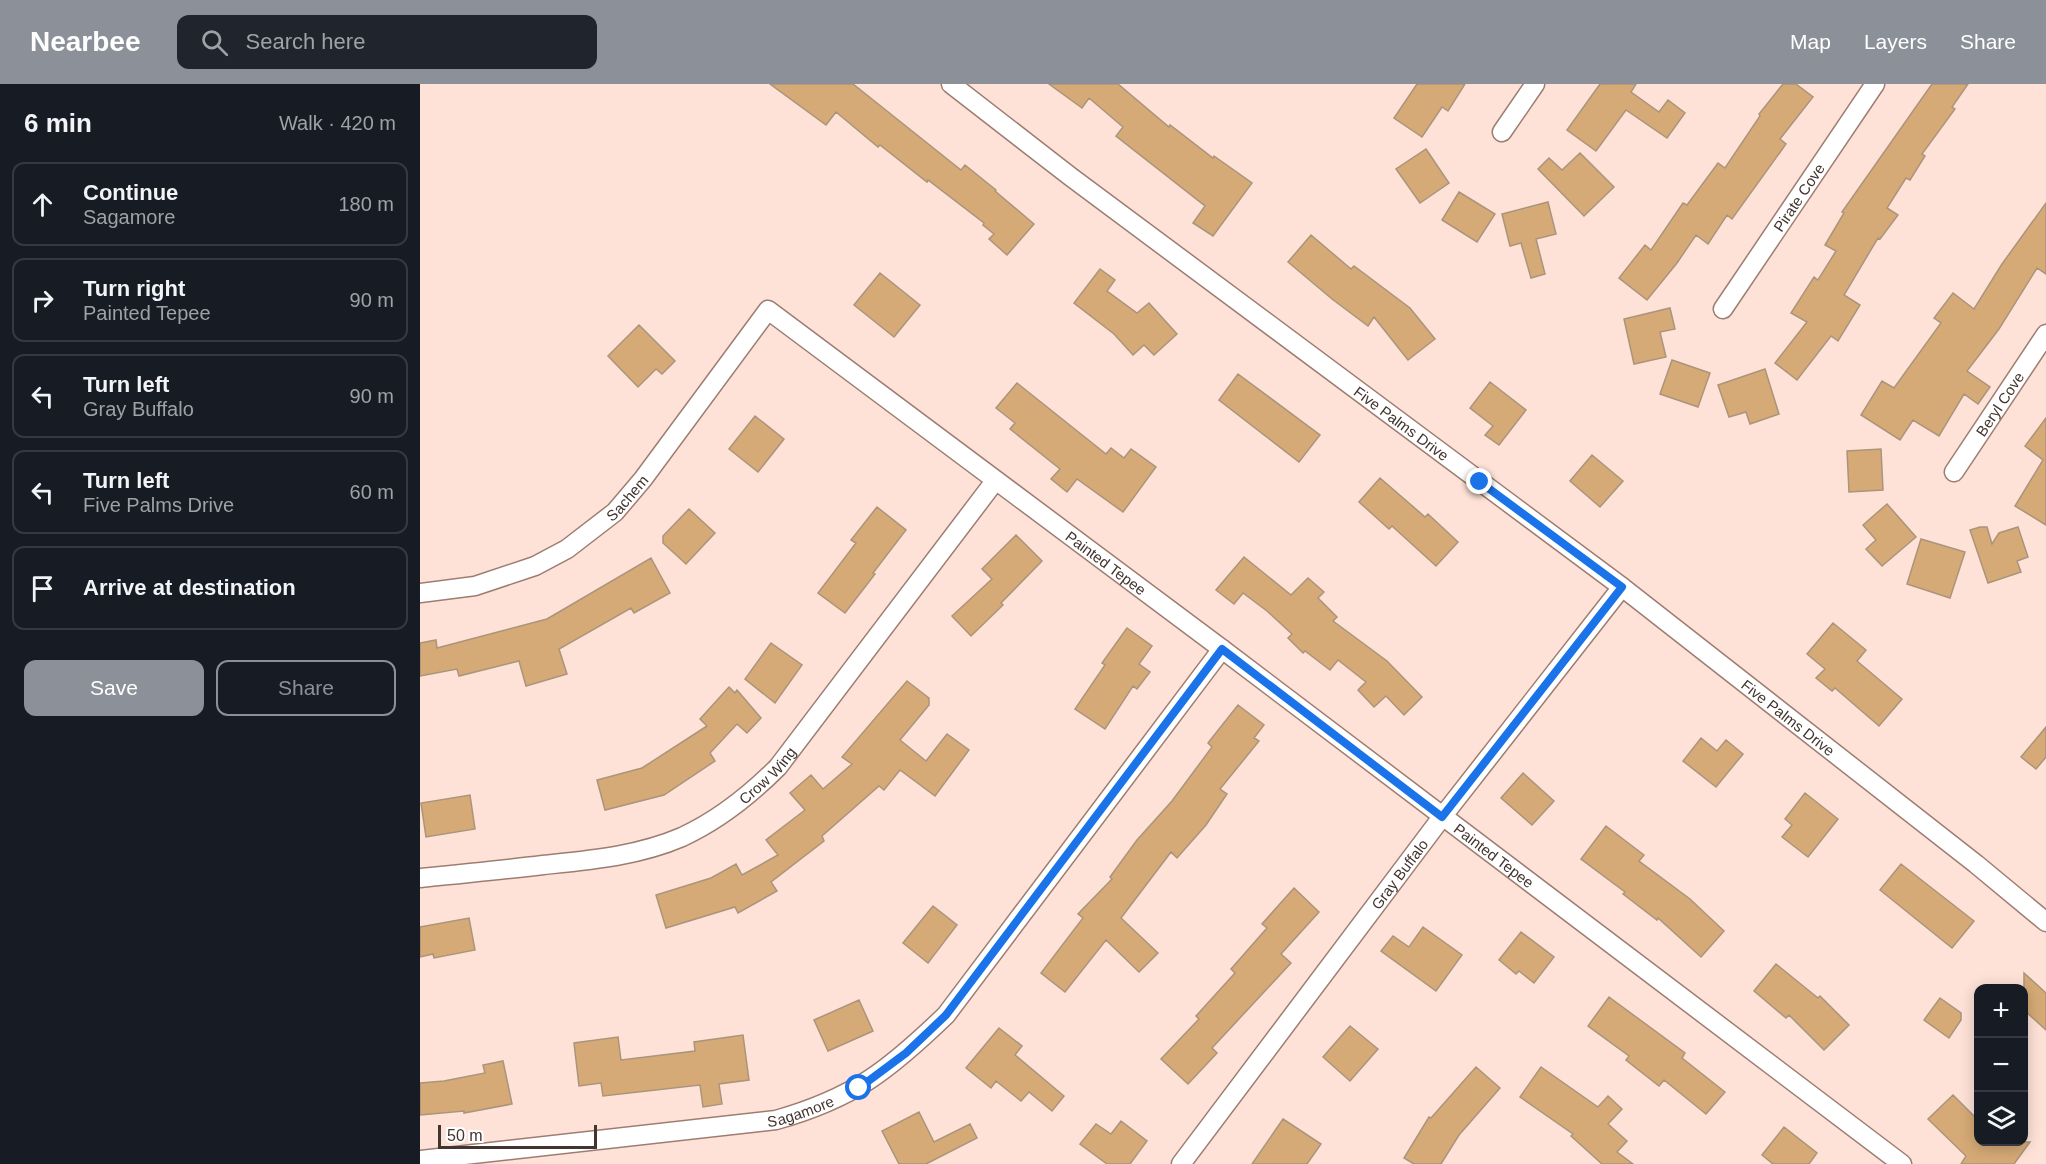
<!DOCTYPE html>
<meta charset="utf-8">
<style>
:root{--surface:#171b24;--page:#20242c;--text:#f1f3f6;--muted:#9ea1a6;--line:#363941;--accent:#8c9099}
body{margin:0;font-family:Arial,sans-serif;background:var(--page);color:var(--text)}
.controls{position:absolute;right:18px;bottom:18px;display:grid;overflow:hidden;border-radius:12px;box-shadow:0 3px 15px #0003}
.controls button{width:54px;height:54px;display:grid;place-items:center;padding:0;border:0;border-bottom:2px solid var(--line);background:var(--surface);color:var(--text);font:30px sans-serif}
.scale{position:absolute;left:18px;bottom:15px;width:159px;box-sizing:border-box;padding-left:6px;border:3px solid #42342f;border-top:0;font-size:16px;line-height:21px;white-space:nowrap;color:#42342f;-webkit-text-stroke:4px #fff;paint-order:stroke}
.stop{position:absolute;width:18px;height:18px;margin:-14px;border:4px solid #1a73e8;border-radius:50%;background:#fff}
.stop.end{background:#1a73e8;border-color:#fff;box-shadow:0 2px 6px #0008}
.list{margin:0;padding:0;list-style:none}
h2{display:flex;justify-content:space-between;align-items:center;height:78px;margin:0;padding:0 24px;font-size:26px}
h2 small{font-size:20px;font-weight:400;color:var(--muted)}
.list li{display:grid;grid-template-columns:39px 1fr auto;gap:18px;align-items:center;box-sizing:border-box;height:84px;margin:0 12px 12px;padding:0 12px;border:2px solid var(--line);border-radius:12px}
.list b{display:block;font-size:22px;white-space:nowrap}
.list p{margin:0;font-size:20px;white-space:nowrap;color:var(--muted)}
.list em{font-size:20px;font-style:normal;color:var(--muted)}
.actions{display:flex;gap:12px;padding:18px 24px}
.actions a{flex:1;padding:14px 0;border:2px solid var(--accent);border-radius:12px;text-align:center;font-size:21px;color:var(--accent)}
.actions .main{background:var(--accent);color:#fff}
.icon{flex:none;width:33px;height:33px;fill:none;stroke:currentColor;stroke-width:2;stroke-linecap:round;stroke-linejoin:round}
.map{position:relative;flex:none;width:1626px;height:1080px;overflow:hidden}
header{display:flex;align-items:center;gap:36px;box-sizing:border-box;height:84px;padding:0 30px;background:var(--accent);color:#fff}
header strong{font-size:28px}
nav{display:flex;gap:33px;margin-inline-start:auto;font-size:21px}
.search{width:420px;height:54px;background:var(--page);display:flex;align-items:center;gap:15px;box-sizing:border-box;padding:0 21px;border-radius:12px;color:var(--muted);font-size:22px}
main{display:flex}
aside{flex:1;background:var(--surface)}
.map>svg:first-child{display:block}
</style>
<header>
<strong>Nearbee</strong>
<div class="search"><svg class="icon" aria-label="search" viewBox="0 0 24 24"><circle cx="10" cy="10" r="6"/><path d="M15 15l6 6"/></svg>Search here</div>
<nav><a>Map</a><a>Layers</a><a>Share</a></nav>
</header>
<main>
<aside>
<h2>6 min<small>Walk · 420 m</small></h2>
<ul class="list">
<li><svg class="icon" aria-label="ahead" viewBox="0 0 24 24"><path d="M12 20V5M6 11l6-6 6 6"/></svg><div><b>Continue</b><p>Sagamore</p></div><em>180 m</em></li>
<li><svg class="icon" aria-label="right" viewBox="0 0 24 24"><path d="M7 20v-9h11M14 6l5 5-5 5"/></svg><div><b>Turn right</b><p>Painted Tepee</p></div><em>90 m</em></li>
<li><svg class="icon" aria-label="left" viewBox="0 0 24 24"><path d="M17 20v-9H6M10 6l-5 5 5 5"/></svg><div><b>Turn left</b><p>Gray Buffalo</p></div><em>90 m</em></li>
<li><svg class="icon" aria-label="left" viewBox="0 0 24 24"><path d="M17 20v-9H6M10 6l-5 5 5 5"/></svg><div><b>Turn left</b><p>Five Palms Drive</p></div><em>60 m</em></li>
<li><svg class="icon" aria-label="arrive" viewBox="0 0 24 24"><path d="M6 21V4h12l-3 4 3 4H6"/></svg><div><b>Arrive at destination</b></div></li>
</ul>
<div class="actions"><a class="main">Save</a><a>Share</a></div>
</aside>
<div class="map">
<svg width="1626" height="1080" viewBox="0 0 1626 1080">
<rect width="100%" height="100%" fill="#fee2d7"/>
<!-- building -->
<path fill="#d5aa76" stroke="#aa947c" stroke-width="1.5" d="M350 0H433L541 86 545 81 576 106 575 107 614 140 587 171 569 155 574 150 563 141 564 139 508 96 507 98 460 61 458 63 416 28 406 41Z
M629 0H698L749 43 750 41 793 74 794 72 832 99 793 152 773 139 785 122 696 52 703 43 669 14 662 24Z
M997 0H1045L1028 27 1022 23 1002 53 974 34Z
M1180 0H1216L1211 8 1239 28 1248 16 1265 29 1247 54 1206 26 1176 67 1147 46Z
M1363 0H1376L1393 13 1360 55 1366 60 1312 135 1307 131 1288 160 1276 151 1257 179 1227 216 1199 194 1225 161 1231 166 1263 119 1267 121 1298 79 1305 84 1340 32 1339 30Z
M1512 0H1548L1532 23 1535 25 1502 70 1505 72 1490 96 1486 94 1467 124 1478 131 1460 155 1458 154 1424 211 1440 221 1418 257 1411 252 1377 296 1355 279 1387 238 1371 229 1394 193 1398 196 1416 167 1405 161 1424 129 1422 128Z
M1006 65 1029 99 1000 119 976 85Z
M1160 69 1194 103 1164 132 1118 85 1129 74 1142 86Z
M1039 108 1075 130 1057 158 1022 136Z
M1128 118 1136 150 1116 155 1125 190 1111 194 1101 159 1090 162 1082 130Z
M1626 119V190L1617 184 1579 245 1547 287 1570 303 1558 320 1544 310 1519 352 1493 336 1480 356 1441 331 1462 297 1474 304 1521 239 1514 234 1533 209 1554 225 1582 180Z
M891 151 931 185 934 182 990 224 1015 255 988 276 954 233 948 242 912 215 868 178Z
M680 185 695 196 687 207 717 229 729 219 757 250 734 271 724 261 713 271 694 250 654 219Z
M460 189 500 221 474 253 434 221Z
M1250 224 1255 245 1240 248 1246 273 1214 280 1204 235Z
M219 241 255 277 242 290 236 285 218 303 188 272Z
M1252 276 1290 289 1278 323 1240 310Z
M1345 285 1359 330 1330 340 1326 328 1309 333 1298 301Z
M818 290 900 351 879 378 799 316Z
M1070 298 1106 326 1079 361 1065 351 1073 342 1050 324Z
M597 299 686 370 691 364 704 374 711 365 736 383 703 428 657 395 647 408 631 395 640 385 590 345 595 339 576 324Z
M335 332 364 355 338 388 309 365Z
M1626 334V441L1595 422 1623 376 1605 362Z
M1461 365 1463 406 1429 408 1427 367Z
M1172 371 1203 397 1180 423 1150 397Z
M960 394 1005 433 1008 430 1038 458 1016 482 972 442 969 445 939 418Z
M1467 420 1496 453 1462 482 1446 465 1456 456 1443 441Z
M457 423 486 446 453 489 455 490 425 529 398 509 436 459 431 456Z
M269 425 295 449 266 480 243 459V452Z
M1560 443H1567L1572 460 1579 449 1598 443 1608 473 1597 477 1601 488 1568 499 1550 446Z
M596 451 622 477 581 519 583 521 551 552 532 532 572 495 562 485Z
M1501 455 1545 468 1530 514 1487 500Z
M824 473 871 511 888 494 904 508 898 514 917 533 913 537 967 577 1002 613 984 631 966 612 954 623 938 606 946 598 918 576 910 586 885 567 883 569 868 554 872 550 847 527 823 509 814 520 796 506Z
M231 474 250 509 214 529 211 524 139 565 147 590 106 602 99 577 39 592 37 585 0 592V559L16 556 17 564 127 535Z
M1413 539 1446 566 1437 577 1482 615 1459 642 1415 604 1412 607 1396 594 1405 585 1387 570Z
M707 544 732 562 719 580 730 588 717 605 713 602 685 645 655 625 685 581 682 579Z
M351 559 382 581 355 619 325 595Z
M487 597 509 614V621L480 656 506 677 527 650 549 666 515 712 480 686 464 706 459 702 402 752 404 757 351 798 357 807 318 829 315 823 246 844 236 811 291 794 316 780 322 791 358 771 346 756 385 726 370 709 391 691 403 705 432 680 422 673Z
M309 603 315 609 317 606 341 634 327 649 317 640 290 669 295 677 244 711 185 726 177 696 222 684 287 642 280 635Z
M818 621 844 641 834 654 839 657 800 705 807 710 786 741 757 774 751 768 701 834 738 869 719 888 686 856 645 908 621 889 663 834 658 830 692 795 690 793 717 756 752 717 792 663 788 659Z
M1626 643V673L1616 685 1601 673Z
M1281 654 1297 667 1306 656 1323 670 1296 703 1263 677Z
M1103 689 1134 717 1112 741 1081 714Z
M1385 709 1418 735 1388 773 1362 753 1372 741 1365 735Z
M50 711 55 745 6 753 1 719Z
M1186 742 1224 771 1219 777 1270 815 1304 847 1281 873 1238 834 1237 836 1203 810 1205 808 1161 775Z
M1481 780 1554 837 1532 864 1460 806Z
M874 804 899 828 861 870 871 879 792 964 797 969 768 1000 741 975 779 935 776 932 815 889 811 885 847 844 842 840Z
M513 822 537 841 508 879 483 859Z
M49 834 55 866 14 874 13 870 0 873V843Z
M1003 843 1042 871 1016 907 961 867 973 852 989 863Z
M1101 848 1134 873 1114 899 1099 887 1096 890 1079 876Z
M1356 880 1398 914 1400 912 1429 941 1404 966 1369 931 1366 934 1334 907Z
M1604 889 1626 909V946L1604 926Z
M1189 913 1265 969 1262 974 1305 1008 1286 1030 1244 996 1239 1002 1206 976 1209 972 1168 942Z
M1520 914 1541 929V936L1529 954 1504 936Z
M439 916 453 947 408 967 394 936Z
M930 942 958 965 930 997 903 973Z
M579 944 602 962 595 971 644 1012 632 1027 609 1008 601 1017 576 997 571 1004 546 984Z
M323 951 329 996 299 1000 302 1020 283 1023 280 1001 183 1012 181 999 159 1002 154 959 198 953 201 976 275 967 274 958Z
M83 977 92 1020 44 1029V1027L0 1031V999L24 997 65 989 63 981Z
M1056 983 1080 1004 1039 1051 1021 1080H994L984 1074 1009 1033 1011 1034Z
M1121 983 1178 1023 1188 1012 1202 1025 1188 1040 1207 1057 1197 1068 1213 1080H1182L1151 1052 1153 1050 1100 1013Z
M1533 1011 1558 1036V1058H1610L1594 1080H1541L1546 1072 1508 1035Z
M499 1028 514 1058 550 1040 557 1054 506 1080H479L462 1047Z
M863 1035 901 1060 887 1080H832Z
M701 1037 727 1057 710 1080H687L660 1060 676 1040 691 1050Z
M1364 1043 1397 1069 1389 1080H1353L1342 1071Z"/>
<g fill="none" stroke-linecap="round" stroke-linejoin="round">
<defs>
<g id="minor">
<path id="s1" d="M531 0 651 93 1202 503 1556 780 1626 838"/>
<path d="M1082 48 1115 0"/>
<path id="s2" d="M1303 225 1455 0"/>
<path id="s3" d="M1534 388 1626 250"/>
<path id="s4" d="M0 509 55 502 115 482 147 465 195 428 223 395 348 226 802 565 1482 1080"/>
<path id="s5" d="M0 794C41 790 82 786 123 781 171 776 218 772 262 753 299 736 330 711 358 683L575 397"/>
<path id="s6" d="M0 1076 356 1036C434 1014 469 986 526 931L802 565"/>
<path id="s7" d="M761 1080 1022 733 1202 503"/>
</g>
</defs>
<!-- minor casing -->
<use href="#minor" stroke="#9d7d71" stroke-width="21"/>
<!-- minor -->
<use href="#minor" stroke="#fff" stroke-width="18"/>
</g>
<g fill="none" stroke-linecap="round" stroke-linejoin="round">
<!-- route -->
<path stroke="#1a73e8" stroke-width="8" d="M439 1004 486 969 526 931 802 565 1022 733 1202 503 1060 398"/>
</g>
<g text-anchor="middle" dominant-baseline="central" stroke-width="6" stroke-linejoin="round" paint-order="stroke">
<!-- street labels -->
<g font-size="15" fill="#42342f" stroke="#fff">
<text stroke="none"><textPath href="#s2" startOffset="135">Pirate Cove</textPath></text>
<text stroke="none"><textPath href="#s3" startOffset="82">Beryl Cove</textPath></text>
<text stroke="none"><textPath href="#s1" startOffset="564">Five Palms Drive</textPath></text>
<text stroke="none"><textPath href="#s4" startOffset="234">Sachem</textPath></text>
<text stroke="none"><textPath href="#s4" startOffset="891">Painted Tepee</textPath></text>
<text stroke="none"><textPath href="#s1" startOffset="1050">Five Palms Drive</textPath></text>
<text stroke="none"><textPath href="#s5" startOffset="372">Crow Wing</textPath></text>
<text stroke="none"><textPath href="#s4" startOffset="1377">Painted Tepee</textPath></text>
<text stroke="none"><textPath href="#s7" startOffset="363">Gray Buffalo</textPath></text>
<text stroke="none"><textPath href="#s6" startOffset="384">Sagamore</textPath></text>
</g>
</g>
</svg>
<div class="controls">
<button>+</button>
<button>−</button>
<button><svg class="icon" aria-label="layers" viewBox="0 0 24 24"><path d="M12 4l9 5-9 5-9-5zM3 14l9 5 9-5"/></svg></button>
</div>
<div class="scale">50 m</div>
<div class="stop" style="left:439px;top:1004px"></div>
<div class="stop end" style="left:1060px;top:398px"></div>
</div>
</main>
